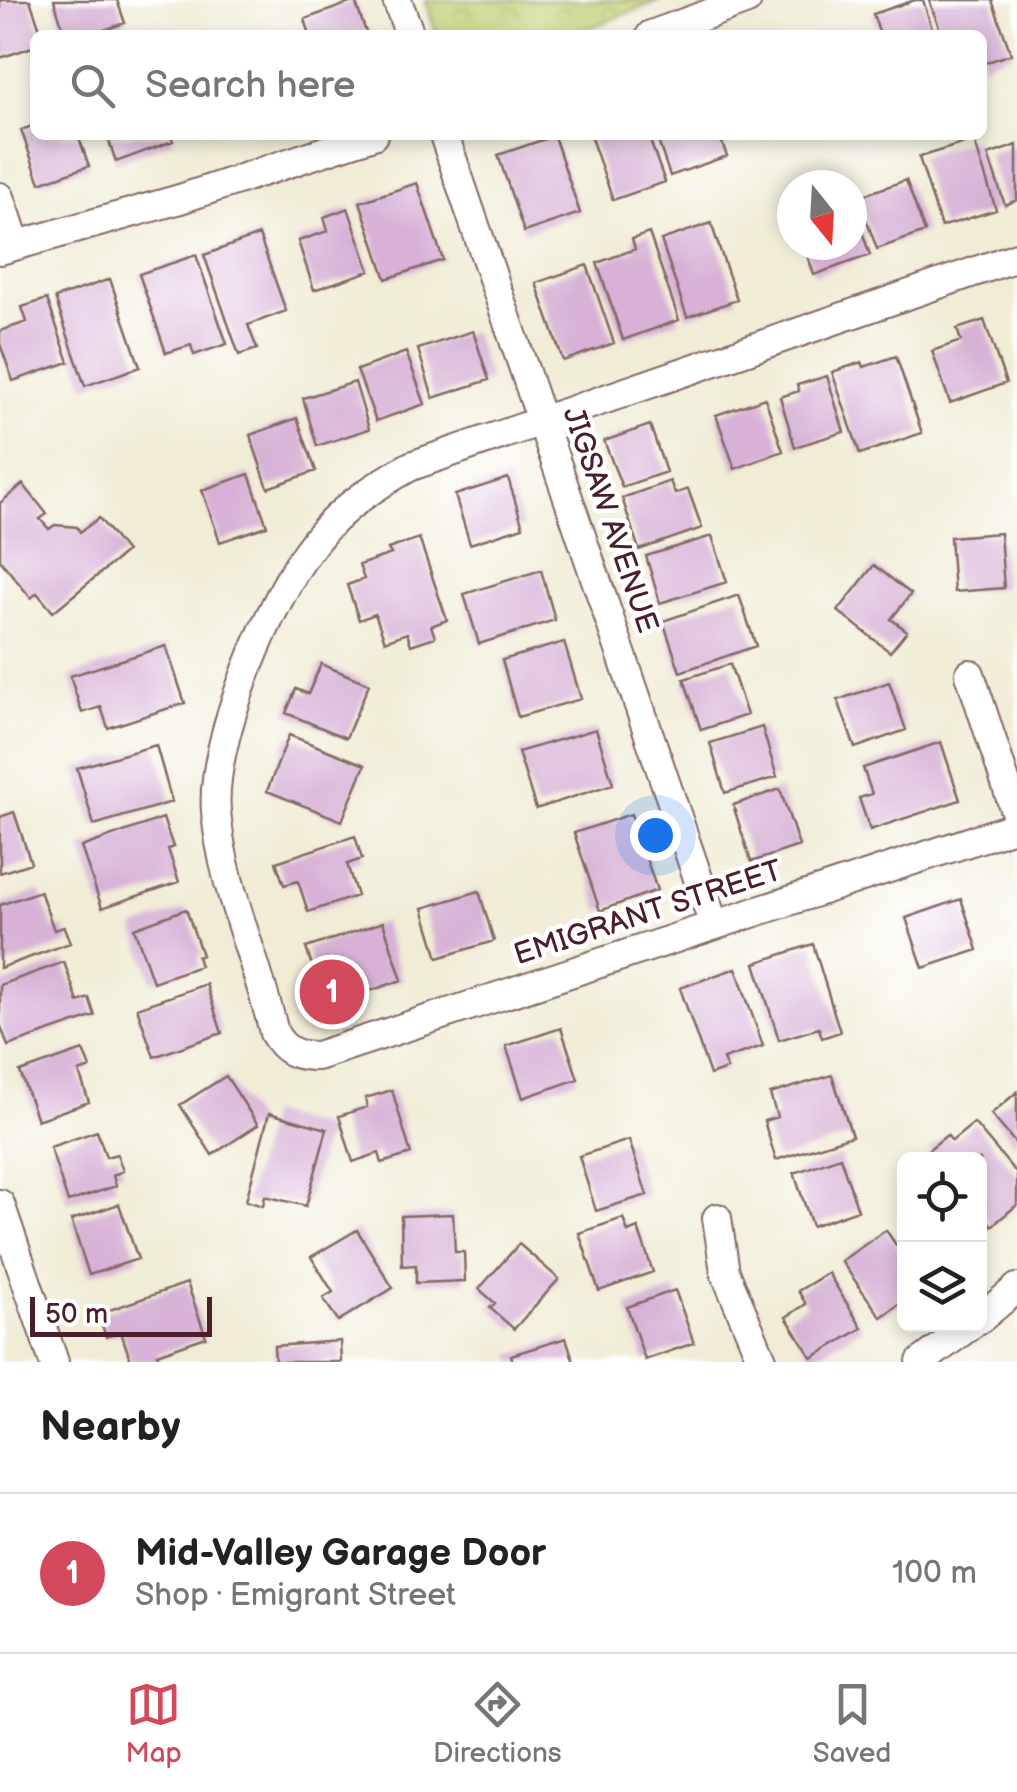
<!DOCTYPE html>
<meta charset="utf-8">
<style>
:root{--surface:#fff;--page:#f2f2f2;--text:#222;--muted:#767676;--line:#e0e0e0;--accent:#d1495b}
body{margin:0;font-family:"Balsamiq Sans",sans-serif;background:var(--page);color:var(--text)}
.controls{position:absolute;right:30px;bottom:30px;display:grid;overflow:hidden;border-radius:15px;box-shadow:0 5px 15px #0003}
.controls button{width:90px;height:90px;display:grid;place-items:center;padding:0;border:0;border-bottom:2px solid var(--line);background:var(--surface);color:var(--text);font:50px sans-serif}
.compass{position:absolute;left:777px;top:170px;width:90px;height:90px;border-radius:50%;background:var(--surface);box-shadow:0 5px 15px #0003;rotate:162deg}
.scale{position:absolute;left:30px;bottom:25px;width:182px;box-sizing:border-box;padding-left:10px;border:5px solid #4a1f2b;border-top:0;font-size:28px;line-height:35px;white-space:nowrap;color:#4a1f2b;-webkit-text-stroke:8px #fff;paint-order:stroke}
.you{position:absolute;left:655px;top:835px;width:35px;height:35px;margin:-25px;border:8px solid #fff;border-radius:50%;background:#1a73e8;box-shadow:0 0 0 15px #1a73e833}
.badge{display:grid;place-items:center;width:65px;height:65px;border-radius:50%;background:var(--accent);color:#fff;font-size:32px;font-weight:700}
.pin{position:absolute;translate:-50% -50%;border:5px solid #fff;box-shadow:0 2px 10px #0006}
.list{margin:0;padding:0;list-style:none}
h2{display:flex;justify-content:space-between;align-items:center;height:130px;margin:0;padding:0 40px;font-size:42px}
h2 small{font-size:32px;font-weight:400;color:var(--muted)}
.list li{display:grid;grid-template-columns:65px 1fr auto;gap:30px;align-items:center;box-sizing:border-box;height:160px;padding:0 40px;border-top:2px solid var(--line)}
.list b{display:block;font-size:38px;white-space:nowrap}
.list p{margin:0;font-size:32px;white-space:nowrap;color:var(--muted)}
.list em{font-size:32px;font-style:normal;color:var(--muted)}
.icon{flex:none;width:55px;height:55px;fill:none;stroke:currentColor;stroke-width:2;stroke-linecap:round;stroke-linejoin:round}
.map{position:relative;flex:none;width:1017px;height:1362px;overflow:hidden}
.search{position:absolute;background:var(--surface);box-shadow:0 5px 15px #0003;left:30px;right:30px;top:30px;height:110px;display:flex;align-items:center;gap:25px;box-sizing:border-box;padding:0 35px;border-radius:15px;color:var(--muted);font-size:38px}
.sheet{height:290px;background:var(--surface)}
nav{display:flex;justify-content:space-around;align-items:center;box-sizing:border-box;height:140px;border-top:2px solid var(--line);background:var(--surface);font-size:28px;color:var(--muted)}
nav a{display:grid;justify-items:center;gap:5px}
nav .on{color:var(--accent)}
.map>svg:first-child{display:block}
</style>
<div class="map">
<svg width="1017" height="1362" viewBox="0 0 1017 1362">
<defs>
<pattern id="park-crowns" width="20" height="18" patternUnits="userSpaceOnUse" patternTransform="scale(2.5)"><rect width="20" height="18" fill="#becf72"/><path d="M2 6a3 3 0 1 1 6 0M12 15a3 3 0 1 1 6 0" fill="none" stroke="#a5b163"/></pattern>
</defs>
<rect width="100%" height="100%" fill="#fff"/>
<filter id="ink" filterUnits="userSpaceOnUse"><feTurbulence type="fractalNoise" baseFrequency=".01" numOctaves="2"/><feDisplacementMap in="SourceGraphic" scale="20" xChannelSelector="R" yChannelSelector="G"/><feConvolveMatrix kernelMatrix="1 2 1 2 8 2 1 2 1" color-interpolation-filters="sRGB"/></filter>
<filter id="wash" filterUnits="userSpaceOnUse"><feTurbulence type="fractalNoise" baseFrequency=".0048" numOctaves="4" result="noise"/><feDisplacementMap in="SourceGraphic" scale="40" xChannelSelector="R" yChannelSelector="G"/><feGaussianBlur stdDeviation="2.25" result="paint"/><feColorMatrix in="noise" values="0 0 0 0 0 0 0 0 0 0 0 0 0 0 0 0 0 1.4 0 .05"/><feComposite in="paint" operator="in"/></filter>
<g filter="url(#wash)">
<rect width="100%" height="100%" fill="#f0ecd5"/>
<!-- park -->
<path fill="url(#park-crowns)" stroke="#84774e" stroke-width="2.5" d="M425 0H661L572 35H437Z"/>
<g id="blocks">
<!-- building -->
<path fill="#d7b2d6" d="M0 0H30L42 35H35V46L0 58Z
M54 0H117L125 23 89 35H65Z
M915 0H923L934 35H880L873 14Z
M929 0H992L1011 54 982 64V35H942Z
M355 1 367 35H310L305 19Z
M35 125V135H78L89 166 40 183 21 130Z
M107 135H171L173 141 116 162Z
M590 135H648L665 182 613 200Z
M656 135H719L727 156 670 176Z
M554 136 580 213 524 232 498 155Z
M974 140 996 210 941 227 919 157Z
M1017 145V200L1005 205 988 155Z
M906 180 925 232 877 249 858 197Z
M417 183 443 260 386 279 360 202Z
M853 205 870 255 814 275 804 245H852Z
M348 208 370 271 314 290 298 241 328 231 324 217Z
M711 223 737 300 687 317 661 240Z
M649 233 679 320 623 340 597 263 635 249 632 239Z
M259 235 286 311 248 325 257 349 239 355 204 255Z
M196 255 227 344 194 355 191 345 166 353 139 274Z
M587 265 614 343 563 361 536 283Z
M110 279 140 367 85 386 55 298Z
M47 299 69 362 13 381 0 344V331L27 322 22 307Z
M984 320 1006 383 950 403 932 351 961 341 957 329Z
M473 331 489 380 433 398 418 349Z
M406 352 425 404 376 421 357 370Z
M896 356 922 433 860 454 832 372 862 362 864 367Z
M827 376 844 432 795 447 780 397 799 391 797 385Z
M355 382 369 429 317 446 303 398Z
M765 398 783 451 735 469 716 415Z
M297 418 316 471 268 488 250 435Z
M650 425 666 472 622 487 604 441Z
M249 474 267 526 220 542 202 490Z
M508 478 523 527 470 544 455 495Z
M670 481 675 494 688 489 702 528 639 550 622 498Z
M23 484 47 514 40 519 49 529 55 525 77 527 80 532 99 518 126 552 53 612 37 593 31 598 0 560V503Z
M1000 533 1004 588 954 592 950 537Z
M712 536 727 582 660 603 646 556Z
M419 538 447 620 431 626 435 637 411 645 407 633 385 641 375 614 359 620 347 585 364 579 359 565 391 554 388 549Z
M874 565 911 594 891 619 907 631 890 652 838 611Z
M541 570 555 620 479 644 464 594Z
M739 595 756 646 680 672 663 621Z
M564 642 581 699 518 717 502 660Z
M166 646 185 703 108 728 101 707 82 713 70 676Z
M321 664 369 684 346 738 286 713 296 689 308 694Z
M730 664 747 715 701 730 684 679Z
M889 682 906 730 855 748 838 700Z
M762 727 777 777 725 793 710 743Z
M596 729 613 784 536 809 518 752Z
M289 735 365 765 342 821 267 791Z
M941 742 960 800 870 830 859 798 872 794 863 768Z
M156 745 172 802 94 825 77 768Z
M780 789 799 846 751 862 733 805Z
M14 812 31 863 0 873V817Z
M631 814 657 890 600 911 574 833Z
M163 818 173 847 168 849 179 882 102 908 81 847Z
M355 836 362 859 347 864 357 896 308 912 298 881 284 885 276 862Z
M40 891 54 930 64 927 70 943 0 968V905Z
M479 891 494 941 438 958 423 908Z
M961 899 978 950 923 968 906 918Z
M186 909 202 955 197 957 200 966 153 982 134 928Z
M383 922 402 980 326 1006 306 948Z
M813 944 840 1032 822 1038 819 1028 779 1040 755 963Z
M64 962 78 1002 89 998 95 1016 8 1046 0 1024V985Z
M736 968 763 1046 723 1059 727 1069 710 1075 680 988Z
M206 984 222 1033 154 1057 137 1008Z
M561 1028 578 1079 523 1098 506 1046Z
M83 1050 90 1068 79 1072 89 1102 37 1120 20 1072Z
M832 1075 852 1136 776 1160 764 1121 777 1117 770 1094Z
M226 1076 258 1125 212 1155 180 1105Z
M392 1090 411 1154 382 1163 379 1153 353 1162 339 1116 367 1107 365 1098Z
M1017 1092V1145L991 1114Z
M269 1113 327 1129 306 1206 265 1196 263 1206 246 1201Z
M974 1123 1017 1174V1205L992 1226 980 1211V1160H936L928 1150 947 1135 952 1141Z
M97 1131 106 1157 117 1154 123 1171 113 1175 116 1186 68 1202 50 1147Z
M629 1140 647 1195 596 1211 579 1156Z
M840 1157 858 1210 812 1226 794 1173Z
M119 1204 138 1259 89 1275 71 1220Z
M453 1214 455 1252H464L465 1281 416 1283V1265L402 1266 401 1216Z
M623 1218 628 1232 638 1228 653 1272 599 1291 579 1233Z
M357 1230 393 1288 338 1321 323 1298 333 1292 311 1257Z
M886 1230 904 1257V1301L881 1317 841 1261Z
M519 1244 559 1279 514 1329 490 1308 495 1303 479 1289Z
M828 1273 862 1328 812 1358 786 1317 806 1304 798 1291Z
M187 1283 206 1337 157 1354 160 1362H131L121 1332 106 1337 98 1314Z
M675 1290 694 1343 645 1360 627 1307Z
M566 1338 574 1362H513L511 1355Z
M340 1341 341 1362H275L274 1346Z"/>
</g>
</g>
<g filter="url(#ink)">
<use href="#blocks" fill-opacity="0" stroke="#846766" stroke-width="2.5"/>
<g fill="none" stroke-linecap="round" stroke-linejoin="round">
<defs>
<path id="minor" d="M397 0 410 35
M651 35 747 0
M444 135 714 925
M0 197 16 244
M0 250 180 199 373 135
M1017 257 411 466C375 486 341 508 315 541 271 596 210 741 216 811 222 887 257 959 274 1033 285 1052 297 1056 317 1056L1017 826
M970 674 1017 817
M0 1204 54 1362
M717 1218 725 1272 763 1362
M980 1319 1017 1288
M921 1362 972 1324"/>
</defs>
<!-- minor casing -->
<use href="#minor" stroke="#846766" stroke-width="32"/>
<!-- minor -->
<use href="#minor" stroke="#fff" stroke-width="28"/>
</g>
</g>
<g text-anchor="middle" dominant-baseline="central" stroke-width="9" stroke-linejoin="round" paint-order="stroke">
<!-- street labels -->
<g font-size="30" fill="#4a1f2b" stroke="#fff">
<text transform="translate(610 520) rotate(71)">JIGSAW AVENUE</text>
<text transform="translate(648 913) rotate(-18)">EMIGRANT STREET</text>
</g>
</g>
</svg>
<div class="controls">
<button><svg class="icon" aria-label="locate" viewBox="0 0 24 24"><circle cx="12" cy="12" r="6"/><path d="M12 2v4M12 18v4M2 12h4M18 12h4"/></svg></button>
<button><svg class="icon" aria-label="layers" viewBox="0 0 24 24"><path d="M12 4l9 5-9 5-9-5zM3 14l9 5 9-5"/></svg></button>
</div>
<svg class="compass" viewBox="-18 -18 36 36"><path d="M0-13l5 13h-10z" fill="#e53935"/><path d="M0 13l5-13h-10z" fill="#767676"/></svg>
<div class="scale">50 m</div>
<div class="you"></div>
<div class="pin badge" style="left:332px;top:992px">1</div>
<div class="search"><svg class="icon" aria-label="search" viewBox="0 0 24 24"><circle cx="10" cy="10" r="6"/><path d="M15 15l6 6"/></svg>Search here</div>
</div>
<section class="sheet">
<h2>Nearby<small></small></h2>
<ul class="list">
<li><span class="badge">1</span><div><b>Mid-Valley Garage Door</b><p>Shop · Emigrant Street</p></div><em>100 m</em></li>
</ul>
</section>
<nav>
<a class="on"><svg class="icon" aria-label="map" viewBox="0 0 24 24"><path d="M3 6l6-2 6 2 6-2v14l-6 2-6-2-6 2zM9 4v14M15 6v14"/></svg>Map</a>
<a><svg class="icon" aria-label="directions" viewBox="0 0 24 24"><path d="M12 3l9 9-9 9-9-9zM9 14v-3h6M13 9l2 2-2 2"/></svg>Directions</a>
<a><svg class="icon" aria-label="saved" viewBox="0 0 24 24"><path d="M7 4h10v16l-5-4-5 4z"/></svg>Saved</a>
</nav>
